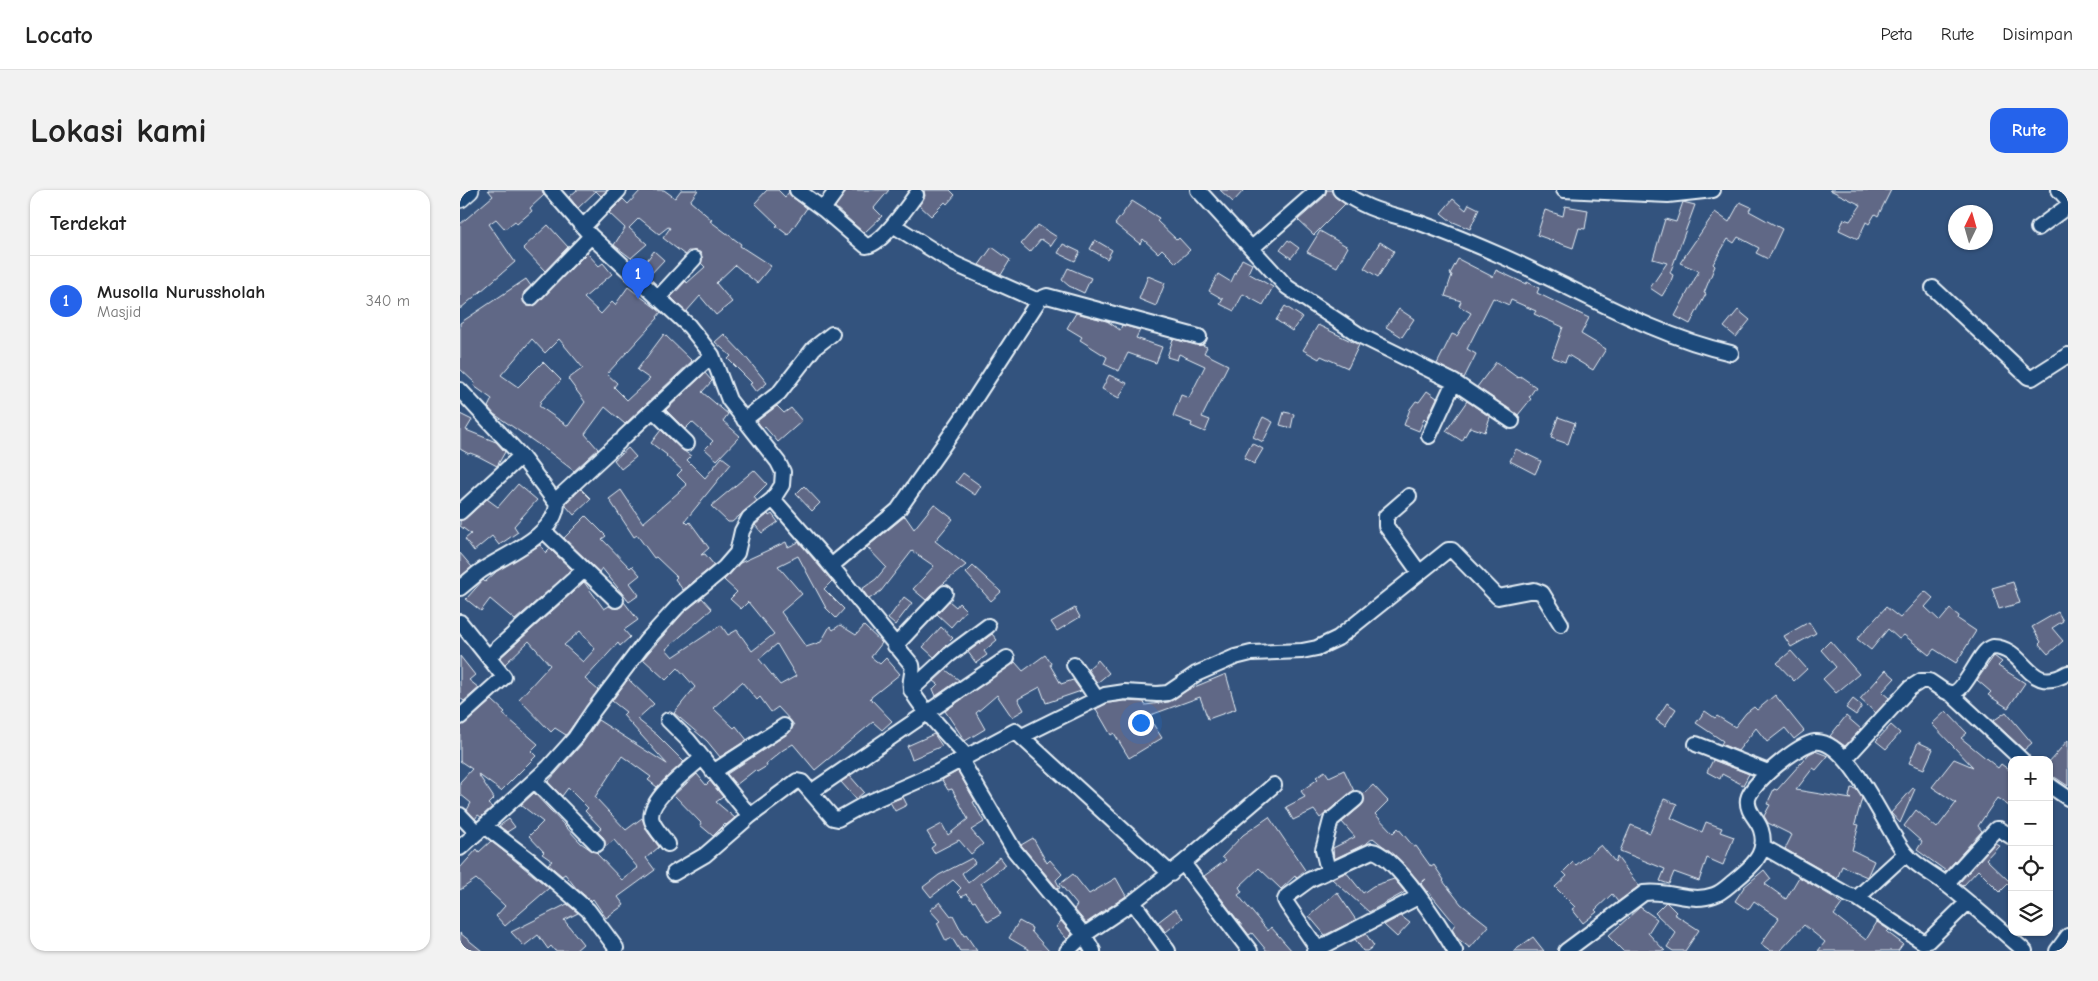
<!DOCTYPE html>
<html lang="id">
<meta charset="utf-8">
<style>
:root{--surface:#fff;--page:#f2f2f2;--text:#222;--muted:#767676;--line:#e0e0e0;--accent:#2563eb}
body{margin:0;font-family:"Comic Neue",sans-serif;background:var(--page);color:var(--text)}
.controls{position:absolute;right:15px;bottom:15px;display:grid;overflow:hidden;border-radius:10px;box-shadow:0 1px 4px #0004}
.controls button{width:45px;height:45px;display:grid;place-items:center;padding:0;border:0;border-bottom:1px solid var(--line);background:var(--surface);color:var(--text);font:25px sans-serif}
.compass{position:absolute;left:1488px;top:15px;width:45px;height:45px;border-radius:50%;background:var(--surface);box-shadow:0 1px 4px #0004;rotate:5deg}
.you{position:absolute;left:680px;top:532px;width:18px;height:18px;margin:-12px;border:4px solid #fff;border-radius:50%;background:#1a73e8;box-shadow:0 0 0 8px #1a73e833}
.badge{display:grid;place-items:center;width:32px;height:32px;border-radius:50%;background:var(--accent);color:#fff;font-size:16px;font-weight:700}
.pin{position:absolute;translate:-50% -41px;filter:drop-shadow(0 1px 2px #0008)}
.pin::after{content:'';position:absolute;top:26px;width:18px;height:15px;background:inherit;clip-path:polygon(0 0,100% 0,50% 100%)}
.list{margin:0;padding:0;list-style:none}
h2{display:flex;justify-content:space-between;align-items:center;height:65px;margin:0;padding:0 20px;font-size:21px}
h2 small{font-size:16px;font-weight:400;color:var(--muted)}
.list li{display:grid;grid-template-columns:32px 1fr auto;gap:15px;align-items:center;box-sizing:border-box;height:90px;padding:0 20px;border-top:1px solid var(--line)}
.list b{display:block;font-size:19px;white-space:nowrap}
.list p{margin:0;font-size:16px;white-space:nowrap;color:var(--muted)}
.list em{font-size:16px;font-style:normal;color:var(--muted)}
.icon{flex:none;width:28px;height:28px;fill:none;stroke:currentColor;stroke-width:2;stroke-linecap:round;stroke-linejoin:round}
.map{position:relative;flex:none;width:1608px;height:761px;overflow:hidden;border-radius:15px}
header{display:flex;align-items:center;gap:30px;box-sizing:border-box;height:70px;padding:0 25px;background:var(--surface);border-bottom:1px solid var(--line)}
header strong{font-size:24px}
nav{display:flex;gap:28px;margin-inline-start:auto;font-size:18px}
.intro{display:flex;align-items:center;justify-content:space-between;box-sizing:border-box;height:120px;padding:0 30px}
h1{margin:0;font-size:35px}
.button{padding:12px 22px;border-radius:15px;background:var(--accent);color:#fff;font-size:18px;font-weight:700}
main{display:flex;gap:30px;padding:0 30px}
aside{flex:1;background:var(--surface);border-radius:15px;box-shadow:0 1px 4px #0004}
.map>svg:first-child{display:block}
</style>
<header>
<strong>Locato</strong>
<nav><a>Peta</a><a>Rute</a><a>Disimpan</a></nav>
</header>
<div class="intro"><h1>Lokasi kami</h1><a class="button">Rute</a></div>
<main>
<aside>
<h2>Terdekat<small></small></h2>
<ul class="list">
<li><span class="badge">1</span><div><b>Musolla Nurussholah</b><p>Masjid</p></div><em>340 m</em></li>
</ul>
</aside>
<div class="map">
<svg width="1608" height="761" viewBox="0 0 1608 761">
<rect width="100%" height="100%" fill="#33537e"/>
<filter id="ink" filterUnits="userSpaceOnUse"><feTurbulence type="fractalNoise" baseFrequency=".02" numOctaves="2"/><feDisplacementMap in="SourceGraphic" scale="10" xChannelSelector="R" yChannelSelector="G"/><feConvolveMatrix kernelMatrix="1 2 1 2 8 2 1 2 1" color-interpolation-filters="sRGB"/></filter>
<g filter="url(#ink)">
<!-- building -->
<path fill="#616886" stroke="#e8f1f8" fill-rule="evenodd" d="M28 0H82L84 5 70 18 72 21 57 34 55 31 45 39 36 29 29 34 55 72 0 119V34L33 6Z
M117 0H147L141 6 136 1 118 18 109 7Z
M181 0H204L215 8 221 0H238L230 11 252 30 250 31 281 54 280 56 311 76 297 93 275 75 256 93 272 112 256 125 240 106 226 122 211 107 226 91 227 93 245 77 241 73 242 67 240 62 228 61 225 65 203 48 210 38 208 37 199 44 179 28 169 38 187 54 171 68 154 55 165 38 149 23 163 9 168 14Z
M307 0H318L325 7 329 2 332 7 347 18 328 45 316 36 318 35 295 13Z
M386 0H429L414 18 422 26 404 43 375 17Z
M464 0H490L495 5 487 14 485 12 471 26 459 15 465 6Z
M760 0H784L773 12Z
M867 0H871L875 7 885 14 854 45 838 30 864 7Z
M1370 0H1431L1418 26 1415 24 1409 34 1406 32 1398 49 1379 40 1384 29 1390 31 1401 15Z
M993 9 1006 20 1009 14 1019 19 1010 39 991 31 981 23Z
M672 11 699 28 697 31 717 50 719 48 730 60 716 73 702 59 698 63 683 49 680 54 655 34Z
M1223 12 1235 15 1210 83 1213 85 1211 91 1202 106 1190 98 1207 73 1193 69 1205 29 1216 32Z
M1280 12 1291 17 1289 21 1322 39 1308 69 1296 63 1299 58 1278 47 1274 53 1268 49 1253 74 1255 76 1244 103 1246 104 1230 134 1215 126 1239 81 1220 73 1255 22 1269 32Z
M1105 16 1128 20 1125 39 1119 38 1113 58 1077 45 1085 20 1103 26Z
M88 35 108 57 85 81 63 58Z
M578 35 597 47 591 56 581 49 570 62 561 54Z
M860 41 888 57 877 77 847 62Z
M635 50 652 60 647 69 630 59Z
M828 50 839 58 831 68 820 60Z
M920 52 934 61 918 87 904 78Z
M603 54 620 62 615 71 598 63Z
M532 57 550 70 541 85 519 75Z
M194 61 204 70 189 86 181 78Z
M127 63 139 76 143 73 152 84 124 108 139 122 141 124 152 112 155 115 168 97 201 122 197 127 198 128 147 184 157 193 154 197 167 210 190 189 177 180 204 144 232 171 165 234 145 217 125 244 138 259 114 281 88 261 34 224 28 217 32 209 14 196 15 193 0 179V133L66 89 71 96 64 102 63 110 68 116H74ZM72 149 85 163 99 149 123 178 108 189 125 212 108 236 79 216 81 211 101 190 83 172 58 197 41 185Z
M782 69 792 74 788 83 813 97 803 115 783 104 774 121 760 114 763 109 749 101 758 84 771 92Z
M998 69 1033 87 1036 80 1066 94 1067 92 1079 98 1077 103 1129 128 1121 144 1146 159 1133 180 1108 165 1105 172 1092 167 1103 137 1074 124 1076 121 1051 110 1049 115 1033 108 1007 159 1016 164 1004 188 977 174 992 144 997 146 1011 123 999 116 1001 111 985 106 992 85 990 84Z
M608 78 631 88 624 103 609 96 602 90Z
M688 86 705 93 696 116 679 109Z
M825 116 842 127 832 141 816 130Z
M939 119 954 129 942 147 926 137Z
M1278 120 1290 130 1276 147 1264 137Z
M616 123 647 131 660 140 662 135 680 140 676 148 702 157 696 173 668 163 659 181 644 174 647 167 620 150 622 147 607 138Z
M858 135 899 155 888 178 861 166 859 169 843 160Z
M264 144 284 165 307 193 296 202 290 194 292 193 268 169 271 166 255 152Z
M713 149 737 155H742L747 157 744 163 768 175 742 227 750 230 745 242 731 236 732 233 713 226 721 205 729 208 745 176 719 164 717 170 707 167Z
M1036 172 1058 188 1060 186 1076 197 1069 207 1071 209 1058 225 1017 197Z
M245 183 252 191 242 202 268 224 263 231 280 246 257 270 245 259 253 251 232 232 225 239 206 220Z
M649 185 667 193 659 208 642 199Z
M967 201 977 208 966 231 964 229 959 241 944 235 950 219 956 211 959 212Z
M1007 211 1030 227 1025 242 1010 237 1002 251 986 241Z
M317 216 324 223 331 218 342 231 318 252 304 236 302 238 297 231Z
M824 222 834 224 831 238 820 235Z
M0 224 12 230 6 240 36 252 45 262 37 276 18 266 10 263 9 264 0 259Z
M803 227 813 232 803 252 793 247Z
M1098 227 1115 233 1108 254 1091 248Z
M201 240 221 259 231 266 227 270 245 288 262 267 271 274 225 331 228 334 230 332 249 358 241 365 245 364 254 375 223 400 215 389 217 387 196 367 194 368 177 345 174 347 149 309 161 300 183 333 227 295 217 285 222 280 206 266 207 265 191 253Z
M792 253 803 259 794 274 784 268Z
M168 258 176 267 161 279 154 270Z
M1056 259 1081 271 1075 284 1050 271Z
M294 280 307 294 294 307 297 311 272 332H268L251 316Z
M503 283 521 296 515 305 496 292Z
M58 294 77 310 54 336 58 342 39 355 32 346 14 361 5 349 11 344 0 336V331L6 328 27 309 38 317Z
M344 296 360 313 352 321 336 304Z
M121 299 131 309 114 325 106 316V313Z
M474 314 493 329 475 351 506 375 479 397 466 410 453 399 474 376 452 361 421 401 409 409 402 399 416 389 426 377 407 357 445 326 454 339Z
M308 324 309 326 312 324 318 332 302 343 295 335Z
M126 326 146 346 142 349 170 378 172 376 180 385 170 393 179 405 169 412 142 378 139 382 104 348Z
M326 352 328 357 339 352 360 377 372 391 364 399 384 419 376 428 366 418 338 366 318 376 342 404 321 422 346 457 361 452 370 436 373 440 380 435 396 445 404 436 422 453 411 467 420 474 426 468 440 484 410 508 432 531 422 540 413 532 355 580 333 554 323 560 306 574 307 576 297 582 295 580 276 595 267 584 329 543 334 535 331 531 318 517 311 522 300 507 297 510 282 492 253 518 274 538 276 536 287 550 260 567 247 551 214 523 235 497 218 478 206 490 183 469 224 422 242 408 252 419 206 459 213 467 261 435 268 445 277 440 292 461 314 444 288 412 281 419 270 409 277 402 264 390 280 373ZM317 454 336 486 320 495 299 469Z
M80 355 86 363 90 359 112 380 55 430 30 409 21 421 6 409 23 390 25 392 37 381Z
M0 363 12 377 0 387Z
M513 376 541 402 531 411 506 383Z
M124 392 144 419 149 416 153 418H159L164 412 178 430 164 440 170 447 160 456 158 453 125 489 138 500 106 545 95 538 91 542 59 509 90 475 69 451 45 474 40 468ZM120 441 135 459 123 472 104 455Z
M1553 392 1560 413 1539 419 1532 398Z
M1465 401 1473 408 1465 417 1480 431 1490 419 1499 426 1498 429 1516 441 1496 473 1474 459 1469 465 1444 445 1439 449 1428 439 1411 460 1397 449 1426 417 1440 428Z
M444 407 452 413 435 435 428 429Z
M489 411 496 417 499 413 506 420 491 437 477 424Z
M615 418 620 427 597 441 591 432Z
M1598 422 1603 431 1592 438 1603 451 1588 464 1579 454 1581 452 1572 437Z
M1349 432 1356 443 1331 457 1324 446Z
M481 437 493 448 474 467 463 457Z
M532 444 537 450 524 461 527 465 516 473 508 462Z
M1370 451 1399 484 1376 503 1363 489 1376 477 1361 460Z
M1331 461 1347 479 1334 491 1317 473Z
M585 465 591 473 590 475 601 494 613 490 621 501 586 513 580 497 558 509 564 520 552 527 537 505 516 523 525 539 505 551 485 521 555 472 563 481Z
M0 466 15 485 9 490 19 498 4 511 0 508Z
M1534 466 1542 472 1538 476 1565 493 1548 518 1528 505 1531 502 1517 490Z
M638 470 649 483 637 493 628 479Z
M486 480 499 490 476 506 473 499 478 494 474 491Z
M1426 480 1435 488 1422 502 1429 508 1416 523 1400 509Z
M766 484 776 519 748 529 740 507 688 526 702 548 669 568 654 543 651 545 636 519 648 513 665 511 684 512 685 515 709 512 727 500Z
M168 489 194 514 177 529 197 545 224 572 197 597 188 590 191 587 162 566 135 607 166 640 182 628 187 641 199 657 186 668 195 680 158 707 164 715 146 728 133 709 131 711 116 698 105 684 102 686 88 674 92 671 82 664 84 662 69 646 83 632 61 615 74 603 121 653 131 660 138 663 137 664 162 690 178 678 154 650 145 657 144 648 137 641 141 638 125 621 128 618 108 598 102 606 88 592 122 554 138 530 207 574 163 525 166 522 152 511Z
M1315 505 1344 541 1334 549 1325 538 1307 552 1296 538 1278 561 1261 554 1263 551 1236 533 1245 521 1255 528 1257 526 1275 537 1286 523 1294 517 1297 520Z
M1393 509 1402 516 1396 525 1386 518Z
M32 510 45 522 43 524 78 554 71 561 76 566 41 601 18 584 34 608 28 614 32 617 21 627 18 625 15 629 7 620 11 613 0 604V592L12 579 0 571V536L6 533Z
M1207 513 1216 519 1205 536 1196 530Z
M1486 521 1507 543 1501 548 1538 578 1541 574 1552 582V618L1537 608 1518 636 1522 641 1486 681 1457 660 1462 652 1444 636 1456 620 1477 638 1496 613 1472 597 1494 569 1513 577 1472 534Z
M1546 522 1572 553 1564 560 1533 531Z
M1386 526 1401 539 1385 556 1370 546Z
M1431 535 1440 543 1426 559 1416 551Z
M474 544 482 556 452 569 447 556Z
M1608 550V596L1596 588 1589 586V572Z
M1458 552 1473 559 1464 579 1449 573Z
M1355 561 1368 566 1356 580 1353 578 1336 600 1391 609 1389 607 1391 598 1396 599 1402 608 1395 634 1399 635 1392 660 1414 671 1407 687 1382 676 1377 689 1325 659 1332 645 1308 633 1304 626 1310 615 1307 614 1314 599 1317 600 1349 564Z
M1253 570 1289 584 1283 595 1262 584 1260 589 1247 582Z
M884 580 894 601 860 628 854 620 833 630 826 617 845 607 841 601 858 589 856 587 865 581 869 587Z
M498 581 515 611 513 612 524 632 511 640 523 654 511 664 499 650 474 663 471 658 475 655 467 642 482 634 488 645 508 629 492 599 488 600 482 590Z
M237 584 246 595 250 591 263 607 256 612 275 628 266 635 265 634 253 646 240 635 241 633 214 605Z
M390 586 404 602 396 609 381 592Z
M913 595 928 611 915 624 933 643 938 638 954 657 956 656 971 677 974 675 984 690 983 691 1001 714 1029 736 1010 758 997 748 992 739 995 734 968 701 967 702 961 694 966 689 960 693 938 668 913 648 907 653 874 669 873 658 895 647 882 632 902 615 904 612 903 604Z
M1453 598 1455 599 1440 633 1431 623Z
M443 607 447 615 435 621 430 612Z
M1204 609 1217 614 1211 628 1242 642 1246 632 1262 638 1260 642 1274 647 1263 675 1247 668 1239 691 1214 682 1209 694 1200 691 1205 679 1160 661 1171 635 1190 643Z
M809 627 845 680 836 688 835 686 821 699 799 678 779 697 782 702 778 705 808 741 811 737 832 761H807L792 743 789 745 744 686 766 670 762 667 783 645Z
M49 629 55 637 47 642 39 636Z
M573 648 587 673 590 670 602 684 596 690 600 698 598 699 561 655Z
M31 651 89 698 45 736 36 726 45 716 16 689 0 700V678L17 659 19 662Z
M1535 653 1539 655 1526 669 1550 692 1540 702 1518 680 1503 696 1499 693Z
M1141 655 1155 672 1157 667 1179 696 1158 712 1152 704 1135 720 1137 722 1123 733 1112 719 1115 717 1095 697 1107 686 1103 682 1113 672 1116 675Z
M540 667 546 675 521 693 541 724 528 732 515 711 513 712 506 704 502 707 497 702 501 698 493 690 471 707 463 697 479 685 512 668 515 673 502 683 508 693Z
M1304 680 1311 689 1305 694 1326 709 1339 687 1373 707 1382 714 1374 725 1406 750 1417 732 1429 740 1427 742 1443 754 1438 761H1358L1365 752 1344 735 1320 761H1311L1301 754 1319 728 1294 711 1288 720 1275 711 1284 697Z
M886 682 903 703 913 696 934 689 945 702 909 722 872 689Z
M613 684 629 704 656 688 666 706 626 733 614 719 617 715 600 694Z
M877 702 896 730 865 745 849 726Z
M480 712 491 726 493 725 504 746 506 745 517 761H500L492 748 486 751 477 733 480 731 470 720Z
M1206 712 1216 722 1214 724 1239 740 1225 761H1213L1207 757 1216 743 1195 723Z
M107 714 118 723 104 730 123 754 115 761H95L91 756 88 759 78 745 64 756 51 742Z
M1180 717 1197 729 1188 743 1205 761H1163L1148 746Z
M715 719 723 728 706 742 698 732Z
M941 726 950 733 937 747 924 735Z
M559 731 572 738 571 741 589 761H571L549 748Z
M601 731 612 744 607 749 596 737Z
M0 743 22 761H0Z
M906 744 914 756 907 761H903L895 749Z
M1073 747 1084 761H1054Z"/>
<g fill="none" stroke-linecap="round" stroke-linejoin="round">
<defs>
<path id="minor" d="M337 0 363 19 406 56C422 55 446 18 456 5
M738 0 827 97 901 146 994 192 1052 231
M880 0C907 21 929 23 960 33 988 43 1017 55 1044 67 1119 100 1191 145 1271 163
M1104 0 1165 3
M1165 0V3L1208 5 1253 0
M1599 0 1608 10
M363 19 377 0
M123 37 159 0
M1578 38 1608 16
M792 58 858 0
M1473 98 1568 187 1572 188 1608 165
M71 108 131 46
M198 108 234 69
M577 110 587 106 739 147
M0 200 61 266 97 314C95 347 41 366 18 383 12 388 6 393 0 398
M193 220 227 253
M284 230 319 203 354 158 372 144
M969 246 994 192
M164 247 252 165
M949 306 926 326V336L959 382
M313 309 367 371 452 475C454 483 449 490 451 498 454 512 495 553 507 567
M95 311 159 252
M0 322 61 266
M84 341 156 410
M371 376 438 320 501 230 577 113 576 110 495 74 433 35
M0 432 44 487 0 527
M435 456 485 403
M28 467 124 380
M614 475 637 509
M451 500 489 465 528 436
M1490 503 1562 570
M208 530 228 550 290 626
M562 546 645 505 665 502 697 504 708 503 736 484 775 467 791 463 842 461 857 458 878 448 988 360H992L1038 407 1074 400 1082 403 1101 434
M1236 554 1308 582
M1385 569 1450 498 1461 491H1469C1475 494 1483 502 1490 503 1503 505 1517 469 1526 461 1528 459 1531 458 1533 457 1567 458 1567 507 1608 483
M501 570 554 660 624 745 633 761
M253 582 324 536
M75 591 137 654
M1589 595 1608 608
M351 602 547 468
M0 625 17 643
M25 636 72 672 128 720 156 758
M208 654C203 647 195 639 192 631 185 612 229 579 242 568
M1302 656 1388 705 1397 708 1445 664
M0 658 88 578 115 548 133 521 186 451 218 416 264 378 277 363 282 341 289 328 313 309 322 295 323 282 318 272 269 210 252 165 229 136 131 46 91 0
M723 673 814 595
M868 680 863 660 871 630 896 609
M214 683 245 665 290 626 337 591 342 592 373 628 378 629 403 615 478 582 555 541 711 684
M1486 694 1536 639H1539L1552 647
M1397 708 1463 752 1468 751 1508 712
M673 712 723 673 790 761
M607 761 624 745 673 712 708 761
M854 761 958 707
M859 761 827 714 825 710 827 706 849 690 912 661C934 663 983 740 995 761
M1106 761 1184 703C1208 699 1230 714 1254 705 1261 703 1267 697 1273 692 1289 679 1309 664 1301 640 1298 629 1286 622 1288 609 1291 593 1339 554 1355 552 1389 548 1426 640 1445 663 1455 676 1474 684 1487 695 1514 716 1539 739 1565 761
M1597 761 1608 746"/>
<path id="secondary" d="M0 8 9 0"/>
</defs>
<!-- minor casing -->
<use href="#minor" stroke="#e8f1f8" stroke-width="18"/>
<!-- secondary casing -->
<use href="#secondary" stroke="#e8f1f8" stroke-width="22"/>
<!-- minor -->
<use href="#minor" stroke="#1f4a7a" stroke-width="14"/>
<!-- secondary -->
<use href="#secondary" stroke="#1f4a7a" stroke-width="19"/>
</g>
</g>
</svg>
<div class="controls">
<button>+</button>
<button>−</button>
<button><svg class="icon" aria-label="locate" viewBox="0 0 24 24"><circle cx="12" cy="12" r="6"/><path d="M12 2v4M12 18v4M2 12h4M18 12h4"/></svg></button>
<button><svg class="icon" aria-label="layers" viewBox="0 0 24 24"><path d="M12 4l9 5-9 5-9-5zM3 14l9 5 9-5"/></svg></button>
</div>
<svg class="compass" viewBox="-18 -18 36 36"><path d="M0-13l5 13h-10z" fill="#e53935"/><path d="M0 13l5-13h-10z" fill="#767676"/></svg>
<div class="you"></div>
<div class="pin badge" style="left:178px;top:109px">1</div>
</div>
</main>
